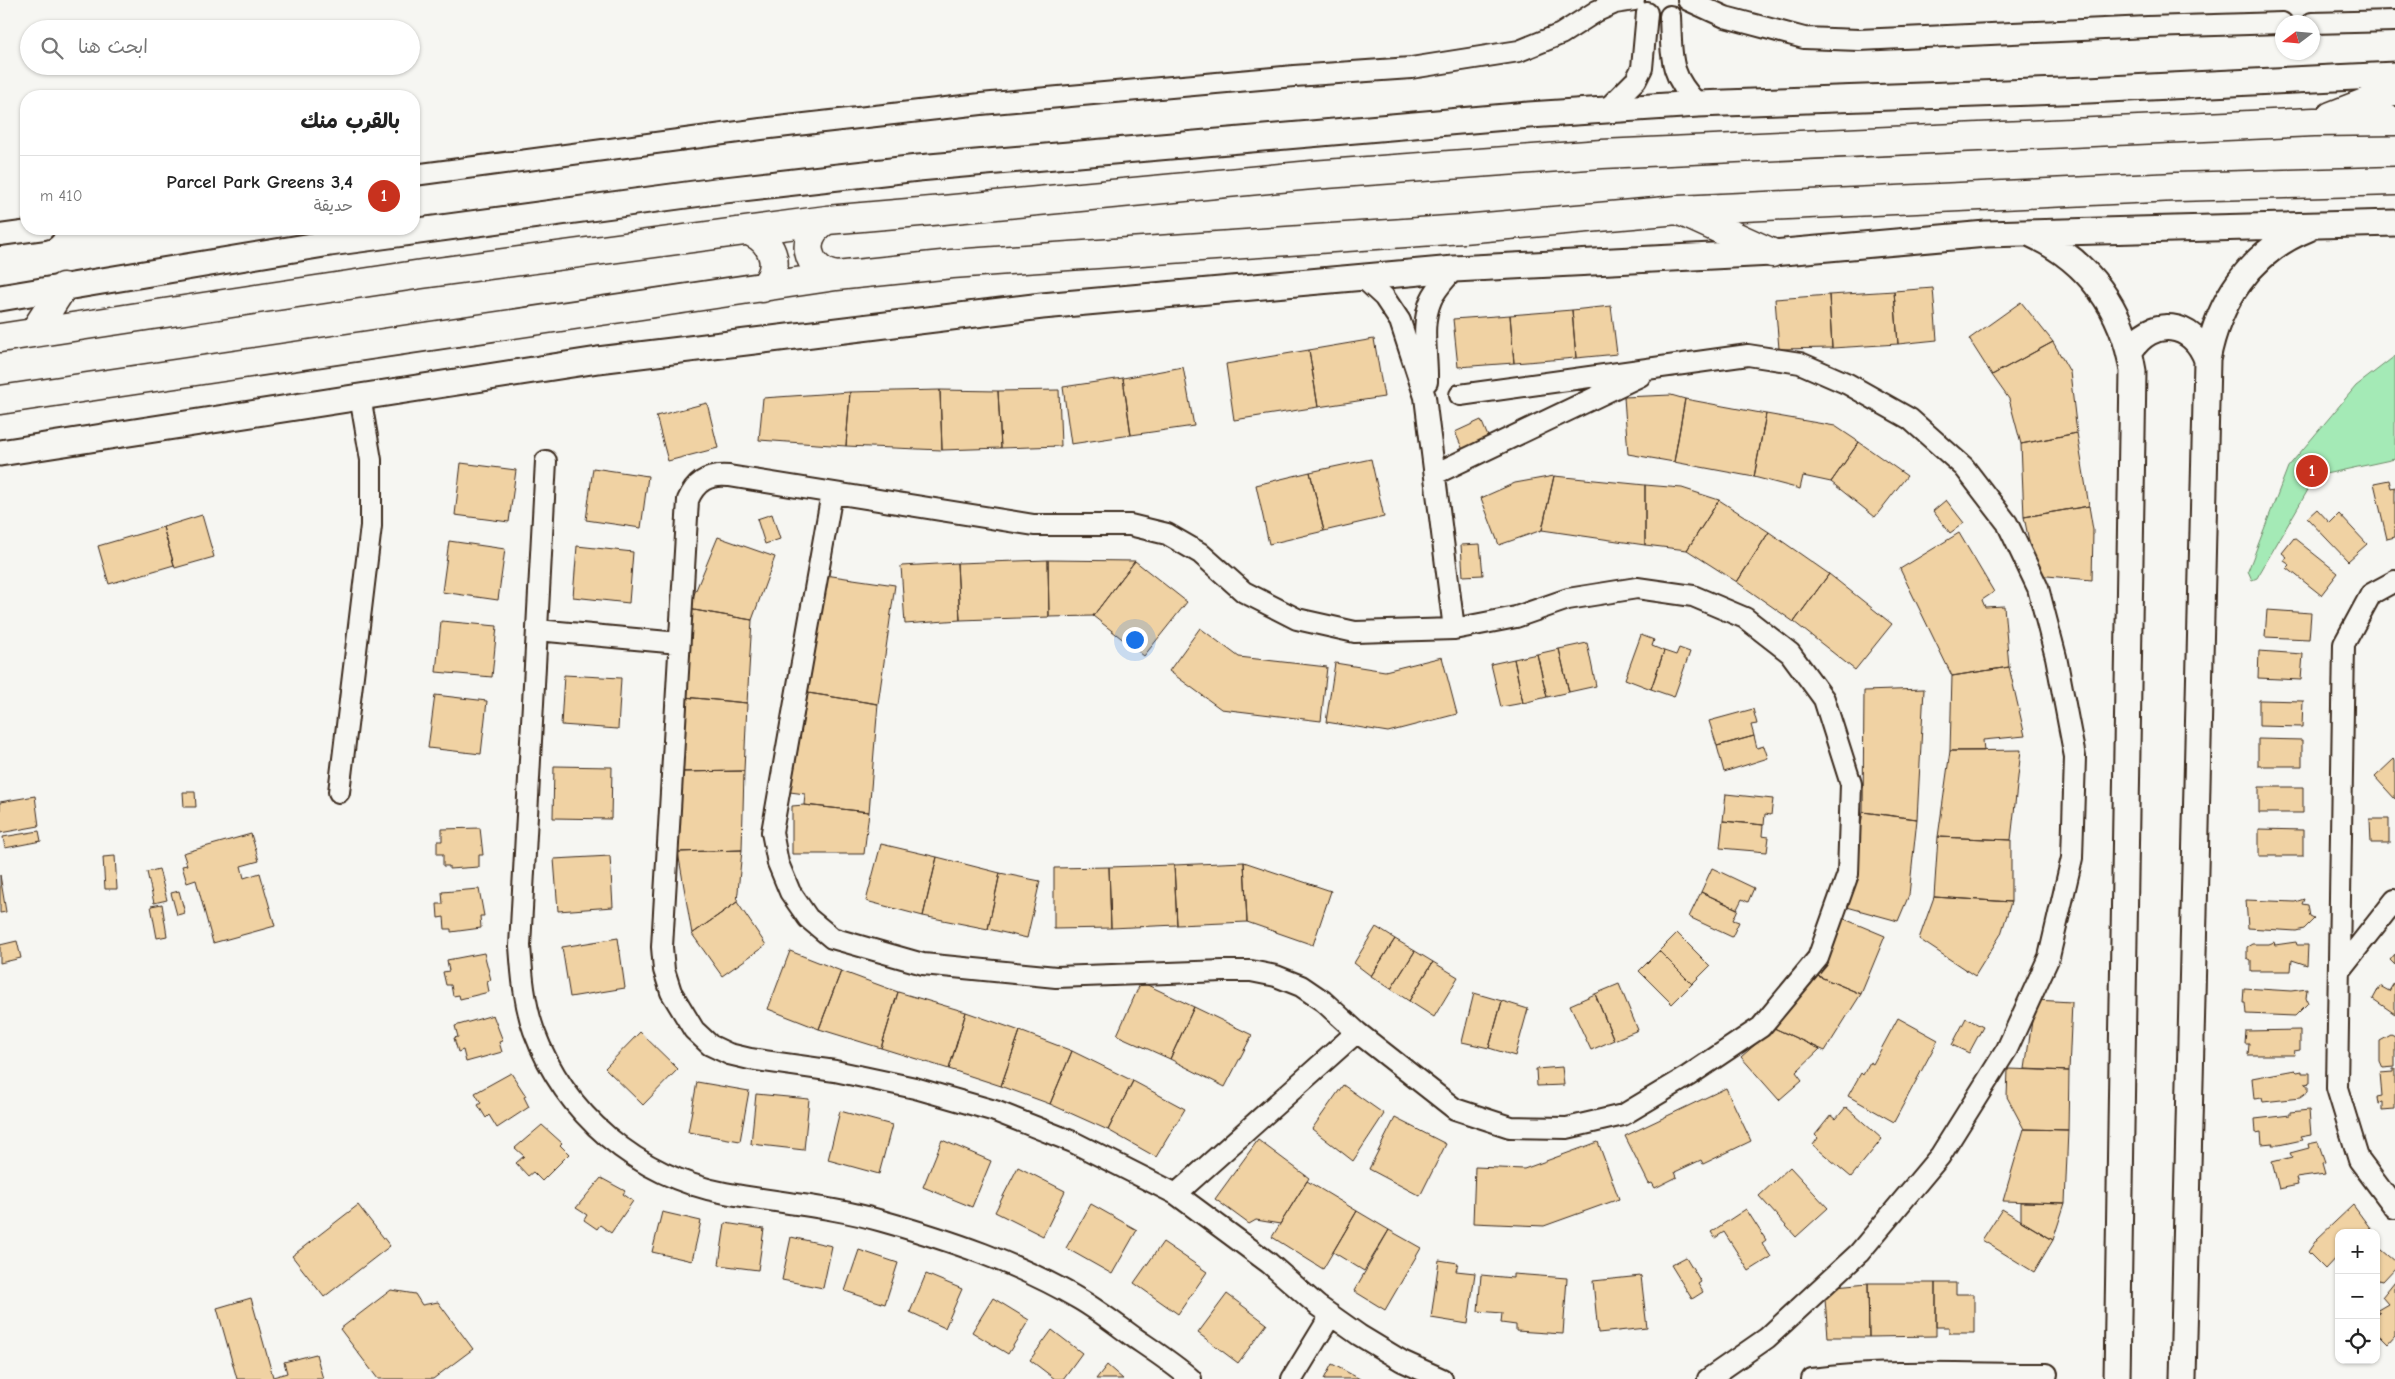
<!DOCTYPE html>
<html lang="ar">
<meta charset="utf-8">
<style>
:root{--surface:#fff;--page:#f2f2f2;--text:#222;--muted:#767676;--line:#e0e0e0;--accent:#c8321e}
body{margin:0;font-family:"Comic Neue","Playpen Sans Arabic",sans-serif;background:var(--page);color:var(--text);direction:rtl}
.controls{position:absolute;right:15px;bottom:15px;display:grid;overflow:hidden;border-radius:10px;box-shadow:0 1px 4px #0004}
.controls button{width:45px;height:45px;display:grid;place-items:center;padding:0;border:0;border-bottom:1px solid var(--line);background:var(--surface);color:var(--text);font:25px sans-serif}
.compass{position:absolute;left:2275px;top:15px;width:45px;height:45px;border-radius:50%;background:var(--surface);box-shadow:0 1px 4px #0004;rotate:254deg}
.you{position:absolute;left:1134px;top:639px;width:18px;height:18px;margin:-12px;border:4px solid #fff;border-radius:50%;background:#1a73e8;box-shadow:0 0 0 8px #1a73e833}
.badge{display:grid;place-items:center;width:32px;height:32px;border-radius:50%;background:var(--accent);color:#fff;font-size:16px;font-weight:700}
.pin{position:absolute;translate:-50% -50%;border:2px solid #fff;box-shadow:0 1px 5px #0006}
.list{margin:0;padding:0;list-style:none}
h2{display:flex;justify-content:space-between;align-items:center;height:65px;margin:0;padding:0 20px;font-size:21px}
h2 small{font-size:16px;font-weight:400;color:var(--muted)}
.list li{display:grid;grid-template-columns:32px 1fr auto;gap:15px;align-items:center;box-sizing:border-box;height:80px;padding:0 20px;border-top:1px solid var(--line)}
.list b{display:block;font-size:19px;white-space:nowrap}
.list p{margin:0;font-size:16px;white-space:nowrap;color:var(--muted)}
.list em{font-size:16px;font-style:normal;color:var(--muted)}
.icon{flex:none;width:28px;height:28px;fill:none;stroke:currentColor;stroke-width:2;stroke-linecap:round;stroke-linejoin:round}
.map{position:relative;flex:none;width:2395px;height:1379px;overflow:hidden;direction:ltr}
.search{position:absolute;background:var(--surface);box-shadow:0 1px 4px #0004;left:20px;top:20px;width:400px;height:55px;display:flex;align-items:center;gap:12px;box-sizing:border-box;padding:0 18px;border-radius:28px;color:var(--muted);font-size:19px}
.panel{position:absolute;background:var(--surface);box-shadow:0 1px 4px #0004;left:20px;top:90px;width:400px;height:145px;border-radius:20px;direction:rtl}
.map>svg:first-child{display:block}
</style>
<div class="map">
<svg width="2395" height="1379" viewBox="0 0 2395 1379">
<rect width="100%" height="100%" fill="#f6f6f2"/>
<filter id="ink" filterUnits="userSpaceOnUse"><feTurbulence type="fractalNoise" baseFrequency=".02" numOctaves="2"/><feDisplacementMap in="SourceGraphic" scale="10" xChannelSelector="R" yChannelSelector="G"/><feConvolveMatrix kernelMatrix="1 2 1 2 8 2 1 2 1" color-interpolation-filters="sRGB"/></filter>
<g filter="url(#ink)">
<!-- green -->
<path fill="#a4eab6" stroke="#708a6a" d="M2395 356V459L2316 476 2257 578 2252 580 2248 571 2288 467 2356 386Z"/>
<!-- building -->
<path fill="#f0d2a3" stroke="#3b2a1e" d="M1933 288 1937 340 1898 344 1894 291Z
M1894 291 1898 344 1832 348 1829 295Z
M1829 295 1832 348 1779 349 1775 299Z
M2021 302 2053 342 1992 375 1969 339Z
M1611 306 1617 354 1576 358 1572 310Z
M1572 310 1576 358 1514 363 1510 315Z
M1510 315 1514 363 1458 367 1453 319Z
M1374 339 1384 397 1318 407 1309 350Z
M2053 342 2070 372 2077 433 2021 444 2009 399 1992 375Z
M1309 350 1318 407 1234 420 1226 364Z
M1183 367 1194 426 1131 435 1123 378Z
M1123 378 1131 435 1071 444 1063 387Z
M940 390 998 391 1001 448 942 450Z
M940 390 942 450 846 446 850 392Z
M1059 390 1061 446 1001 448 998 391Z
M850 392 846 446 759 440 763 398Z
M1671 395 1685 399 1674 462 1628 454 1624 397Z
M1685 399 1766 414 1754 477 1674 462Z
M707 403 718 448 668 461 656 416Z
M1766 414 1835 426 1859 442 1831 482 1803 476 1800 489 1754 477Z
M1481 420 1489 439 1463 450 1455 432Z
M2077 433 2089 506 2024 517 2021 444Z
M1859 442 1907 476 1875 517 1831 482Z
M1371 459 1384 517 1324 531 1310 472Z
M461 463 516 470 509 522 455 515Z
M593 468 648 476 641 528 586 520Z
M1310 472 1324 531 1269 544 1256 485Z
M1554 476 1645 485V545L1542 530Z
M1554 476 1542 530 1499 545 1481 498 1515 483Z
M2389 480 2391 488 2395 487V537L2387 539 2374 483Z
M1645 485 1682 488 1719 500 1687 550 1645 545Z
M1719 500 1769 532 1737 582 1687 550Z
M1946 500 1964 523 1950 533 1933 511Z
M2089 506 2093 530 2092 580 2036 575 2024 517Z
M2317 509 2330 523 2339 514 2367 544 2348 561 2307 518Z
M772 514 780 539 765 544 757 519Z
M202 515 214 557 175 568 163 527Z
M163 527 174 565 109 584 98 546Z
M1769 532 1829 574 1794 622 1737 582Z
M1959 533 1994 592 1982 600 1985 607 2004 606 2009 667 1952 676 1900 569Z
M718 537 775 557 752 620 688 609Z
M2294 538 2338 573 2321 595 2287 568 2290 565 2284 561 2287 557 2282 553Z
M449 541 505 549 498 600 442 592Z
M1480 544 1483 575 1463 576 1461 545Z
M577 546 633 552 629 603 573 597Z
M1048 560 1135 561 1093 616 1049 617Z
M1048 560 1049 617 960 620 957 563Z
M1135 561 1187 602 1144 656 1093 616Z
M957 563 960 620 905 624 901 566Z
M1829 574 1892 624 1855 670 1794 622Z
M825 575 895 585 878 704 808 693Z
M688 609 752 620 747 703 684 697Z
M2267 610 2311 613 2309 639 2265 637Z
M441 621 497 626 492 677 436 672Z
M1200 628 1239 657 1327 667 1321 721 1221 709 1169 671Z
M1641 635 1654 640 1652 646 1664 651 1651 689 1625 679Z
M1587 643 1596 686 1569 692 1559 649Z
M1679 648 1690 652 1674 697 1651 689 1664 651 1676 655Z
M1559 649 1569 692 1547 697 1537 654Z
M2259 651 2303 654 2301 680 2258 678Z
M1537 654 1547 697 1523 703 1514 659Z
M1442 657 1457 714 1388 732 1326 722 1335 663 1385 671Z
M1514 659 1523 703 1501 707 1491 664Z
M2009 667 2025 736 1983 740 1984 751H1950L1952 676Z
M564 675 621 678 618 729 561 725Z
M1924 689 1917 819 1863 812 1864 691Z
M808 693 878 704 869 812 804 805 805 794 790 792Z
M435 695 487 701 481 754 428 748Z
M684 697 747 703 744 771 680 772Z
M2259 700 2303 701 2302 727 2259 726Z
M1753 709 1757 724 1751 725 1754 736 1717 746 1709 721Z
M1754 736 1757 748 1764 746 1768 758 1724 772 1717 746Z
M2258 739 2302 740V766H2258Z
M2021 750 2011 840 1938 837 1950 751Z
M2394 759 2395 761V799L2375 777Z
M554 766 612 767 611 819 553 818Z
M744 771 742 850 678 852 680 772Z
M2259 787H2303V813H2259Z
M183 792H195L196 807H184Z
M1726 794 1773 799 1771 815 1765 814 1764 825 1723 821Z
M35 796 39 826 0 833V802Z
M804 805 869 812 864 854H792V806Z
M1863 812 1917 819 1909 895 1898 921 1847 907Z
M2370 819H2389V843H2371Z
M1723 821 1763 825 1762 836 1769 837 1767 852 1720 848Z
M480 828 483 855H479V867L449 869V866H443V854H437V841H442V829Z
M2259 829 2303 830V856H2259Z
M39 831 41 841 5 848 3 837Z
M251 834 259 861 241 866 244 878 260 873 275 926 213 943 196 880 187 883 182 866 187 865 183 853Z
M1938 837 2011 840V902L1934 897Z
M881 844 937 857 923 916 866 901Z
M742 850 737 902 692 934 678 852Z
M115 856 117 889H105L103 857Z
M610 856 613 907 558 911 554 859Z
M937 857 1000 873 988 929 923 916Z
M1244 862 1247 922 1177 925 1174 865Z
M1244 862 1331 891 1313 945 1247 922Z
M1174 865 1177 925 1111 928 1109 867Z
M1109 867 1111 928 1054 929V868Z
M1712 868 1754 888 1748 902 1742 899 1737 909 1701 892Z
M159 869 167 900 154 903 147 872Z
M1000 873 1040 881 1027 938 988 929Z
M0 875 6 912 0 913Z
M479 889 484 916H480L481 928 451 932V929H445L444 917 438 918 437 904H443L442 892Z
M179 891 185 913 177 915 171 893Z
M1701 892 1738 909 1733 920 1739 922 1732 937 1689 917Z
M1934 897 2011 902 2001 934 1975 976 1919 939Z
M2304 899 2302 904 2308 905 2310 917 2314 919 2304 929 2296 931 2248 928 2246 900 2295 902Z
M737 902 766 945 722 976 692 934Z
M162 904 167 936 157 938 151 906Z
M1842 918 1885 936 1861 994 1818 976Z
M1376 927 1395 939 1371 976 1354 963Z
M1677 933 1710 966 1692 984 1659 951Z
M618 938 625 988 570 997 562 947Z
M1395 939 1415 951 1391 989 1371 976Z
M17 941 21 958 0 963V945Z
M2274 942 2275 945 2296 942 2297 945H2308L2307 965 2292 960 2291 971H2251V960L2247 958V947L2252 944H2269Z
M790 951 841 971 819 1029 768 1009Z
M1415 951 1433 962 1409 1001 1391 989Z
M1659 951 1692 984 1672 1004 1639 971Z
M484 953 491 980 487 981 489 992 460 999 459 995 453 996 451 985H446L443 972 449 971 447 960Z
M2395 954V965L2390 960Z
M1433 962 1458 977 1434 1017 1409 1001Z
M841 971 898 992 881 1048 819 1029Z
M1818 976 1861 994 1825 1051 1774 1028Z
M1141 982 1194 1007 1170 1059 1117 1035Z
M2394 983H2395V1014L2373 999 2380 986 2389 991Z
M1619 984 1638 1030 1614 1040 1595 994Z
M2244 988 2291 991 2307 989 2306 998 2308 1003 2295 1016 2246 1014 2245 1003H2243Z
M898 992 966 1012 949 1069 881 1048Z
M1474 993 1502 1001 1489 1048 1462 1042Z
M1595 994 1614 1040 1591 1050 1570 1005Z
M2035 1000 2072 1002 2069 1071 2025 1069Z
M1502 1001 1528 1009 1515 1056 1489 1048Z
M1194 1007 1252 1035 1225 1087 1170 1059Z
M966 1012 1020 1031 1001 1086 949 1069Z
M493 1015 503 1041 499 1042 502 1052 466 1062 463 1050 458 1052 454 1038 458 1037 455 1026Z
M1898 1018 1938 1040 1894 1122 1848 1096 1861 1073 1863 1075 1870 1062 1873 1064Z
M1966 1018 1983 1027 1969 1053 1952 1045Z
M1774 1028 1820 1049 1796 1072 1802 1080 1779 1100 1741 1057Z
M2300 1030V1050L2294 1051 2295 1055H2248L2249 1044H2245L2246 1031Z
M1020 1031 1072 1051 1050 1104 1001 1086Z
M640 1032 678 1069 643 1105 605 1068Z
M2391 1035 2395 1037V1067L2383 1068 2380 1061V1041Z
M1072 1051 1133 1081 1108 1130 1050 1104Z
M1562 1067 1564 1085 1537 1086 1536 1069Z
M2008 1069 2069 1071 2068 1130 2024 1129 2007 1097Z
M2393 1069H2395V1109L2382 1110V1102L2378 1103 2377 1097 2382 1096 2380 1073 2393 1072Z
M2295 1070 2297 1072 2302 1071V1073H2310V1083L2305 1084 2308 1086V1092L2300 1098 2263 1102 2262 1098 2254 1099 2252 1078Z
M511 1073 526 1096 524 1097 529 1107 497 1128 489 1115 486 1118 478 1105 481 1103 475 1093Z
M1133 1081 1185 1109 1156 1157 1108 1130Z
M697 1082 749 1091 740 1141 688 1132Z
M1343 1085 1384 1114 1353 1161 1312 1129Z
M1726 1088 1751 1141 1703 1164 1701 1160 1675 1172 1677 1177 1655 1188 1652 1183 1649 1184 1625 1136Z
M756 1094 809 1099 804 1150 751 1144Z
M1846 1107 1882 1139 1851 1177 1813 1145 1818 1138 1815 1135 1831 1115 1836 1119Z
M2309 1110 2311 1135 2300 1137 2302 1140 2279 1145H2272L2273 1143 2262 1144 2261 1132 2256 1133 2255 1119 2290 1115V1112Z
M840 1111 892 1125 879 1174 828 1160Z
M1395 1118 1446 1144 1420 1196 1369 1169Z
M542 1125 562 1143 560 1145 569 1154 542 1181 533 1172 528 1176 516 1163 524 1156 515 1148Z
M2024 1129 2068 1130 2065 1203 2003 1201Z
M942 1140 991 1161 972 1207 923 1187Z
M1258 1140 1309 1178 1280 1224 1256 1220 1249 1224 1215 1199Z
M1598 1142 1619 1199 1544 1226 1473 1223 1475 1167 1524 1169Z
M2318 1142 2325 1162 2322 1163 2325 1174 2296 1178 2298 1185 2279 1189 2272 1162 2292 1157 2290 1153 2309 1148 2308 1144Z
M1018 1167 1065 1191 1043 1236 995 1212Z
M1790 1167 1828 1208 1796 1237 1759 1196Z
M601 1178 625 1191 623 1194 633 1201 611 1233 600 1225 597 1229 584 1220 587 1215 576 1208Z
M1307 1181 1357 1211 1323 1269 1272 1237Z
M2021 1202 2065 1203 2053 1240 2021 1221Z
M1091 1204 1137 1230 1112 1274 1066 1248Z
M358 1205 390 1246 324 1297 292 1256Z
M2353 1205 2373 1232 2339 1233V1254L2325 1269 2308 1252 2317 1239Z
M1746 1209 1766 1240 1762 1243 1771 1257 1749 1271 1724 1232 1715 1238 1711 1232Z
M2002 1209 2053 1240 2034 1272 1982 1240Z
M1357 1211 1389 1230 1364 1271 1333 1252Z
M662 1212 701 1221 692 1261 652 1252Z
M725 1223 764 1229 758 1270 719 1265Z
M1389 1230 1421 1248 1385 1310 1354 1291Z
M791 1237 832 1246 823 1288 782 1280Z
M1163 1242 1207 1272 1178 1314 1134 1283Z
M2376 1245 2395 1261V1267L2382 1281 2378 1280 2376 1282Z
M859 1250 898 1263 885 1304 845 1291Z
M1686 1257 1701 1282 1698 1284 1703 1292 1692 1299 1671 1265Z
M1439 1260 1458 1263 1456 1271 1475 1273 1468 1324 1431 1318Z
M926 1274 962 1289 945 1328 910 1312Z
M1513 1274 1567 1278 1563 1334 1516 1331V1325L1501 1323 1502 1313 1478 1311 1481 1275 1513 1278Z
M1641 1276 1647 1328 1598 1333 1593 1281Z
M2395 1281V1336L2388 1344 2376 1332V1316L2380 1313 2376 1311 2388 1304 2382 1297Z
M1868 1283 1869 1337H1828L1824 1287Z
M1868 1283H1936V1336L1869 1337Z
M1936 1283H1956V1294H1974V1333H1949V1327H1936Z
M391 1290 415 1294 422 1305 438 1302 473 1349 433 1379H378L340 1329Z
M1227 1294 1267 1324 1238 1363 1198 1333Z
M251 1298 273 1377 287 1373 284 1362 316 1354 323 1379H237L217 1308Z
M993 1298 1029 1320 1008 1354 972 1332Z
M1052 1330 1082 1353 1063 1379H1055L1030 1360Z
M1332 1364 1360 1379H1324Z
M1107 1365 1123 1379H1096Z"/>
<g fill="none" stroke-linecap="round" stroke-linejoin="round">
<defs>
<path id="minor" d="M1688 0 1725 17 1804 38 1859 40 2148 27 2282 23
M1670 16C1672 56 1668 74 1698 104
M2312 23 2395 21
M1605 111 1636 80 1642 68 1647 13
M414 175 761 129 981 104 1294 76 1411 68 1519 51 1561 34 1597 11 1615 3 1634 0
M0 235 44 229
M1361 276 1384 297 1400 321 1425 397 1454 629
M1427 382C1428 355 1420 326 1431 300 1436 288 1446 279 1454 269
M1460 395 1748 355 1800 363 1848 384 1910 419 1964 467 2007 523 2038 588 2056 657 2075 757 2072 858 2049 957 2007 1049 1940 1156 1859 1253 1767 1338 1708 1379
M546 461 520 946C522 974 524 1003 534 1031 565 1115 637 1176 725 1193 777 1203 831 1206 882 1221 949 1240 1018 1263 1079 1299 1098 1310 1117 1325 1135 1338 1154 1351 1174 1364 1191 1379
M1435 474 1640 376
M832 493 772 832 778 863 790 892 808 918 832 938 923 964 1056 977 1224 971H1251L1276 976 1301 986 1323 1001 1357 1032 1455 1109 1510 1127 1567 1128 1623 1115 1688 1076 1761 1027 1818 958 1848 874 1851 784 1824 699 1790 653 1745 618 1693 596 1637 588 1568 599 1516 617 1454 629 1355 632 1297 619 1244 592 1200 553 1167 534 1130 525H1034L729 476C709 474 696 481 688 500L662 947 664 970 671 992 694 1030 710 1045 729 1054 750 1059 835 1071 915 1088 995 1111 1073 1142 1176 1194 1269 1263 1318 1306 1359 1335 1402 1361 1442 1379
M2395 581 2371 594 2344 644 2337 1088 2359 1160 2395 1208
M537 630 679 643
M339 792 371 526V460L360 396
M2339 971 2395 900
M1176 1194 1357 1032
M1292 1379 1331 1315
M1812 1379C1889 1369 1969 1374 2047 1374"/>
<path id="tertiary" d="M2031 234C2089 261 2123 309 2133 371L2117 1379
M0 298 330 243 716 191 918 168 1529 115 1698 104 2088 90 2395 75
M2130 351C2151 316 2194 321 2207 360
M0 453 598 360 1042 306 1454 269 1772 253 1986 234 2395 223
M2183 1379 2207 360C2218 302 2250 252 2307 229"/>
<path id="secondary" d="M2331 116 2395 91
M1682 212 1772 253
M827 220C798 236 805 270 836 276
M751 232C775 243 782 270 762 288
M34 332 63 287
M0 338 422 274 827 220 943 210 1312 175 1602 154 2314 122 2395 121
M0 400 836 276 952 264 1463 229 1678 210 2176 187 2395 181"/>
</defs>
<!-- minor casing -->
<use href="#minor" stroke="#3b2a1e" stroke-width="24"/>
<!-- tertiary casing -->
<use href="#tertiary" stroke="#3b2a1e" stroke-width="29"/>
<!-- secondary casing -->
<use href="#secondary" stroke="#3b2a1e" stroke-width="31"/>
<!-- minor -->
<use href="#minor" stroke="#f6f6f2" stroke-width="20"/>
<!-- tertiary -->
<use href="#tertiary" stroke="#f6f6f2" stroke-width="25"/>
<!-- secondary -->
<use href="#secondary" stroke="#f6f6f2" stroke-width="28"/>
</g>
</g>
</svg>
<div class="controls">
<button>+</button>
<button>−</button>
<button><svg class="icon" aria-label="locate" viewBox="0 0 24 24"><circle cx="12" cy="12" r="6"/><path d="M12 2v4M12 18v4M2 12h4M18 12h4"/></svg></button>
</div>
<svg class="compass" viewBox="-18 -18 36 36"><path d="M0-13l5 13h-10z" fill="#e53935"/><path d="M0 13l5-13h-10z" fill="#767676"/></svg>
<div class="you"></div>
<div class="pin badge" style="left:2312px;top:471px">1</div>
<div class="search"><svg class="icon" aria-label="search" viewBox="0 0 24 24"><circle cx="10" cy="10" r="6"/><path d="M15 15l6 6"/></svg>ابحث هنا</div>
<section class="panel">
<h2>بالقرب منك<small></small></h2>
<ul class="list">
<li><span class="badge">1</span><div><b>Parcel Park Greens 3,4</b><p>حديقة</p></div><em>410 m</em></li>
</ul>
</section>
</div>
